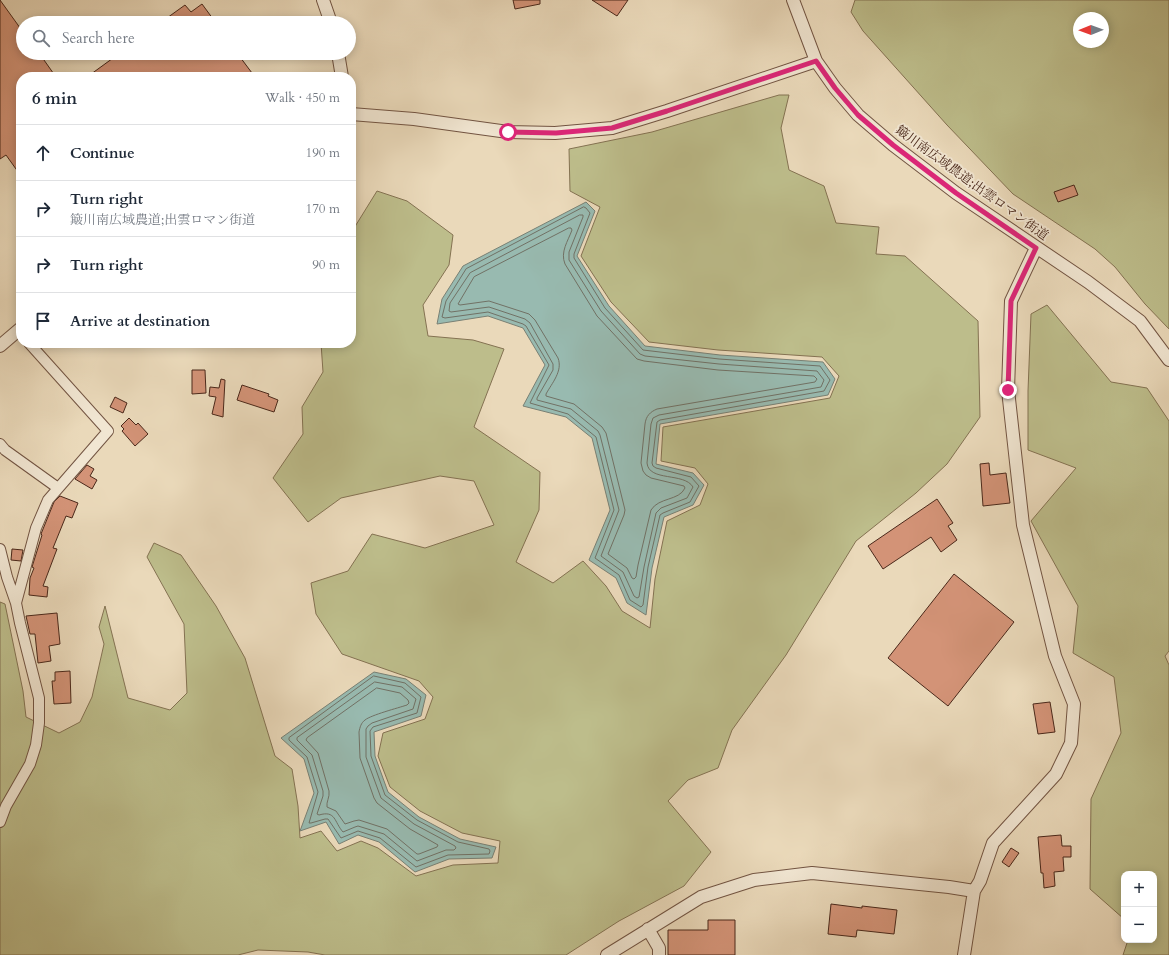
<!DOCTYPE html>
<meta charset="utf-8">
<style>
:root{--surface:#fff;--page:#f6f6f7;--text:#1f2937;--muted:#747a83;--line:#e0e1e3}
body{margin:0;font-family:Cardo,"Noto Serif JP",serif;background:var(--page);color:var(--text)}
.controls{position:absolute;right:12px;bottom:12px;display:grid;overflow:hidden;border-radius:8px;box-shadow:0 2px 10px #0003}
.controls button{width:36px;height:36px;display:grid;place-items:center;padding:0;border:0;border-bottom:1px solid var(--line);background:var(--surface);color:var(--text);font:20px sans-serif}
.compass{position:absolute;left:1073px;top:12px;width:36px;height:36px;border-radius:50%;background:var(--surface);box-shadow:0 2px 10px #0003;rotate:269deg}
.stop{position:absolute;width:12px;height:12px;margin:-9px;border:3px solid #db2777;border-radius:50%;background:#fff}
.stop.end{background:#db2777;border-color:#fff;box-shadow:0 1px 4px #0008}
.list{margin:0;padding:0;list-style:none}
h2{display:flex;justify-content:space-between;align-items:center;height:52px;margin:0;padding:0 16px;font-size:17px}
h2 small{font-size:13px;font-weight:400;color:var(--muted)}
.list li{display:grid;grid-template-columns:26px 1fr auto;gap:12px;align-items:center;box-sizing:border-box;height:56px;padding:0 16px;border-top:1px solid var(--line)}
.list b{display:block;font-size:15px;white-space:nowrap}
.list p{margin:0;font-size:13px;white-space:nowrap;color:var(--muted)}
.list em{font-size:13px;font-style:normal;color:var(--muted)}
.icon{flex:none;width:22px;height:22px;fill:none;stroke:currentColor;stroke-width:2;stroke-linecap:round;stroke-linejoin:round}
.map{position:relative;flex:none;width:1169px;height:955px;overflow:hidden}
.search{position:absolute;background:var(--surface);box-shadow:0 2px 10px #0003;left:16px;top:16px;width:340px;height:44px;display:flex;align-items:center;gap:10px;box-sizing:border-box;padding:0 14px;border-radius:22px;color:var(--muted);font-size:15px}
.panel{position:absolute;background:var(--surface);box-shadow:0 2px 10px #0003;left:16px;top:72px;width:340px;height:276px;border-radius:16px}
.map>svg:first-child{display:block}
</style>
<div class="map">
<svg width="1169" height="955" viewBox="0 0 1169 955">
<rect width="100%" height="100%" fill="#ead9ba"/>
<filter id="stains"><feTurbulence type="fractalNoise" baseFrequency=".005" numOctaves="4"/><feColorMatrix values="0 0 0 0 .2 0 0 0 0 .09 0 0 0 0 .02 0 0 0 .5 -.17"/></filter>
<radialGradient id="worn" r=".72"><stop offset=".6" stop-color="#630" stop-opacity="0"/><stop offset="1" stop-color="#630" stop-opacity=".3"/></radialGradient>
<!-- green -->
<path fill="#bdbd8b" stroke="#847252" fill-rule="evenodd" d="M855 0H1169V329L1145 304 1115 267 1095 249 1013 194 947 125 863 31 851 12ZM1079 18H1103V42H1079Z
M779 95H789L781 128 789 170 824 186 836 223 879 227 876 254 905 256 978 321 980 417 947 464 916 493 856 541 786 655 732 730 718 768 688 780 668 801 711 852 684 886 619 921 566 955H325L308 952 258 950 238 955H0V602L5 604 23 691 26 717 59 733 80 722 92 697 104 644 99 627 105 606 128 698 170 710 187 693 184 624 147 557 154 543 181 555 216 606 245 658 275 756 292 769 298 806 300 838 321 831 337 851 361 841 378 848 416 876 453 865 498 863 500 841 462 833 420 811 390 787 378 756 383 733 425 719 433 697 419 681 342 654 316 614 311 583 348 571 372 534 425 548 494 525 474 481 440 476 341 498 308 522 273 478 303 434 302 407 323 372 321 343H351V233L377 191 407 201 453 235 449 265 423 305 428 336 473 340 504 349 474 427 540 472 539 510 516 562 553 583 583 561 606 586 622 611 650 628 655 579 667 521 700 505 708 484 695 468 661 461 663 427 830 398 839 376 822 357 718 350 649 342 611 302 581 256 600 207 570 191 569 149 652 132Z
M1047 305 1111 382 1147 388 1169 421V651L1165 656 1169 665V955H1123L1128 940H1154V874H1124V919L1090 889 1091 799 1121 733 1114 677 1073 653 1078 606 1031 521 1076 468 1028 450V391L1031 314Z"/>
<!-- water -->
<path fill="#98bab0" stroke="#798074" d="M586 202 595 211 577 256 609 306 645 346 720 355 823 362 835 379 828 395 660 424 656 464 693 473 704 485 693 505 664 517 652 568 646 615 627 603 616 578 589 560 610 510 592 438 566 417 523 406 545 365 523 328 488 316 437 324 442 299 463 266Z
M374 672 406 679 426 695 421 716 374 732 375 756 388 792 419 817 460 839 496 847 492 858 449 859 415 872 379 842 358 835 339 844 326 822 300 831 314 793 304 759 281 738Z"/>
<g fill="none" stroke-linecap="round" stroke-linejoin="round">
<!-- shore -->
<path stroke="#717165" stroke-width="1" d="M584 207 586 208 590 213 574 254V258L605 308 643 350 719 359 820 366 830 380 824 391 660 420 657 422 652 463 653 466 656 468 691 477 699 486 690 502 663 513 660 515 648 567 643 605 641 607 630 600 619 575 595 558 614 510 596 437 568 414 530 403 549 365 526 326 523 324 488 312 445 318 442 317 446 301 466 269Z
M580 215H583V217L569 252V260L601 311 640 354 645 356 719 364 817 371 824 380 821 387 659 415 653 418 651 424 647 463C649 482 684 472 693 487L687 498 661 508 656 513 644 567 639 597 637 598 634 596 623 572 601 556 619 510 600 435 598 431 571 409 537 400V398L553 370V364L530 323 525 319 489 307 451 312 449 311 450 303 470 273Z
M569 228H571L572 230C568 241 560 252 565 264L597 316 637 359 644 361 718 370 814 376 817 379 815 382 657 409C650 412 646 416 645 424L641 463 643 471 646 475 651 478 684 486 685 488C679 501 659 497 651 510L638 565 636 577 634 579 632 578 627 568 608 554 624 515 625 510 606 433 602 427 574 404 546 396V394C552 383 563 371 558 358L535 320 529 314 489 301 460 305 458 304 474 277Z
M374 676 405 683 421 697 417 713 373 727 370 731 371 756 385 795 417 820 458 842 489 849 490 851 489 854 448 855 416 867 380 838 358 831 341 838 328 819H325L311 823H309L318 792 307 757 289 740V738Z
M375 682 402 687 416 699 413 709 372 723 368 726 366 729V757L381 798 414 824 455 846 456 848 454 850H446L417 861 384 834 358 826 355 827 343 832C334 822 336 810 319 815L317 814 323 796V791L312 755 297 740V738Z
M377 688 400 693 408 700 409 703 407 705C398 708 371 715 365 720 361 723 360 727 359 732L360 758 374 798 377 803 410 829 438 845 437 847 419 854H417L387 829 359 820 354 821 345 824 336 811 327 807C326 802 330 797 329 791L318 753 306 740 307 738Z"/>
</g>
<!-- building -->
<path fill="#d39377" stroke="#4a281a" d="M0 0 23 32V53H39L56 77H21V176L6 155 0 159Z
M513 0H540V4L515 9Z
M592 0H628L617 16Z
M202 4 216 23H160L185 5 191 12Z
M120 53H237L252 73 246 77H87Z
M1074 185 1078 195 1058 202 1054 192Z
M192 370H205L206 393 192 394Z
M221 379 225 380 223 417 212 414 216 397 209 396 210 387 219 388Z
M242 385 269 394 268 396 278 400 274 412 237 400Z
M115 397 127 403 123 413 110 407Z
M129 418 136 425 138 423 148 434 135 446 122 431 124 429 121 426Z
M989 463 990 475 1006 473 1010 503 983 506 980 464Z
M87 465 94 469 90 476 97 480 92 489 75 479Z
M60 496 78 503 72 518 66 516 53 548 57 549 43 586 48 587 47 597 29 595 30 578 34 568 32 567 42 535 41 534 54 502Z
M937 499 953 523 948 526 957 540 941 552 931 537 883 569 868 546Z
M12 549 23 550 21 561 11 560Z
M954 574 1014 622 948 706 888 658Z
M57 613 60 644 49 646 51 661 38 663 35 634H30L26 616Z
M70 671 71 703 54 704 52 681H55V672Z
M1050 702 1055 732 1038 734 1033 704Z
M1061 835 1062 846H1071V857H1063L1064 871 1054 872 1055 886 1044 888 1043 873H1041L1038 837Z
M1011 848 1019 853 1009 867 1002 862Z
M831 904 862 908V906L897 910 894 934 857 930 856 937 828 934Z
M708 920H735V955H668V930H708Z"/>
<g fill="none" stroke-linecap="round" stroke-linejoin="round">
<defs>
<path id="minor" d="M0 444 5 450 58 488
M0 549 7 577 16 603 20 623 39 698V723L36 745 30 764 6 806 0 822
M16 603 36 528 48 500 108 431 29 343"/>
<path id="tertiary" d="M323 0 331 23
M793 0 816 61 835 88 858 115 893 145 956 193 1088 282 1140 321 1169 360
M338 53 342 77
M351 114 414 119 508 132 555 133 612 128 667 111 816 61
M0 346 21 328
M648 929 659 948V955
M607 955 701 897 754 880 812 873 949 887 974 891
M964 955 974 891 980 881 993 843 1056 774 1071 743 1074 704 1055 656 1023 525 1008 390 1011 301 1036 248"/>
</defs>
<!-- minor casing -->
<use href="#minor" stroke="#725442" stroke-width="12"/>
<!-- tertiary casing -->
<use href="#tertiary" stroke="#725442" stroke-width="14"/>
<!-- minor -->
<use href="#minor" stroke="#f1e6d2" stroke-width="10"/>
<!-- tertiary -->
<use href="#tertiary" stroke="#f1e6d2" stroke-width="12"/>
</g>
<g fill="none" stroke-linecap="round" stroke-linejoin="round">
<!-- route -->
<path stroke="#db2777" stroke-width="5" d="M508 132 556 133 612 128 667 111 816 61 835 88 858 115 893 145 956 193 1036 248 1011 301 1008 390"/>
</g>
<g text-anchor="middle" dominant-baseline="central" stroke-width="3.5" stroke-linejoin="round" paint-order="stroke">
<!-- street labels -->
<g font-size="13" fill="#4a281a" stroke="#f1e6d2">
<text transform="translate(972 183) rotate(36)">簸川南広域農道;出雲ロマン街道</text>
</g>
</g>
<rect width="100%" height="100%" filter="url(#stains)"/>
<rect width="100%" height="100%" fill="url(#worn)"/>
</svg>
<div class="controls">
<button>+</button>
<button>−</button>
</div>
<svg class="compass" viewBox="-18 -18 36 36"><path d="M0-13l5 13h-10z" fill="#e53935"/><path d="M0 13l5-13h-10z" fill="#747a83"/></svg>
<div class="stop" style="left:508px;top:132px"></div>
<div class="stop end" style="left:1008px;top:390px"></div>
<div class="search"><svg class="icon" aria-label="search" viewBox="0 0 24 24"><circle cx="10" cy="10" r="6"/><path d="M15 15l6 6"/></svg>Search here</div>
<section class="panel">
<h2>6 min<small>Walk · 450 m</small></h2>
<ul class="list">
<li><svg class="icon" aria-label="ahead" viewBox="0 0 24 24"><path d="M12 20V5M6 11l6-6 6 6"/></svg><div><b>Continue</b></div><em>190 m</em></li>
<li><svg class="icon" aria-label="right" viewBox="0 0 24 24"><path d="M7 20v-9h11M14 6l5 5-5 5"/></svg><div><b>Turn right</b><p>簸川南広域農道;出雲ロマン街道</p></div><em>170 m</em></li>
<li><svg class="icon" aria-label="right" viewBox="0 0 24 24"><path d="M7 20v-9h11M14 6l5 5-5 5"/></svg><div><b>Turn right</b></div><em>90 m</em></li>
<li><svg class="icon" aria-label="arrive" viewBox="0 0 24 24"><path d="M6 21V4h12l-3 4 3 4H6"/></svg><div><b>Arrive at destination</b></div></li>
</ul>
</section>
</div>
